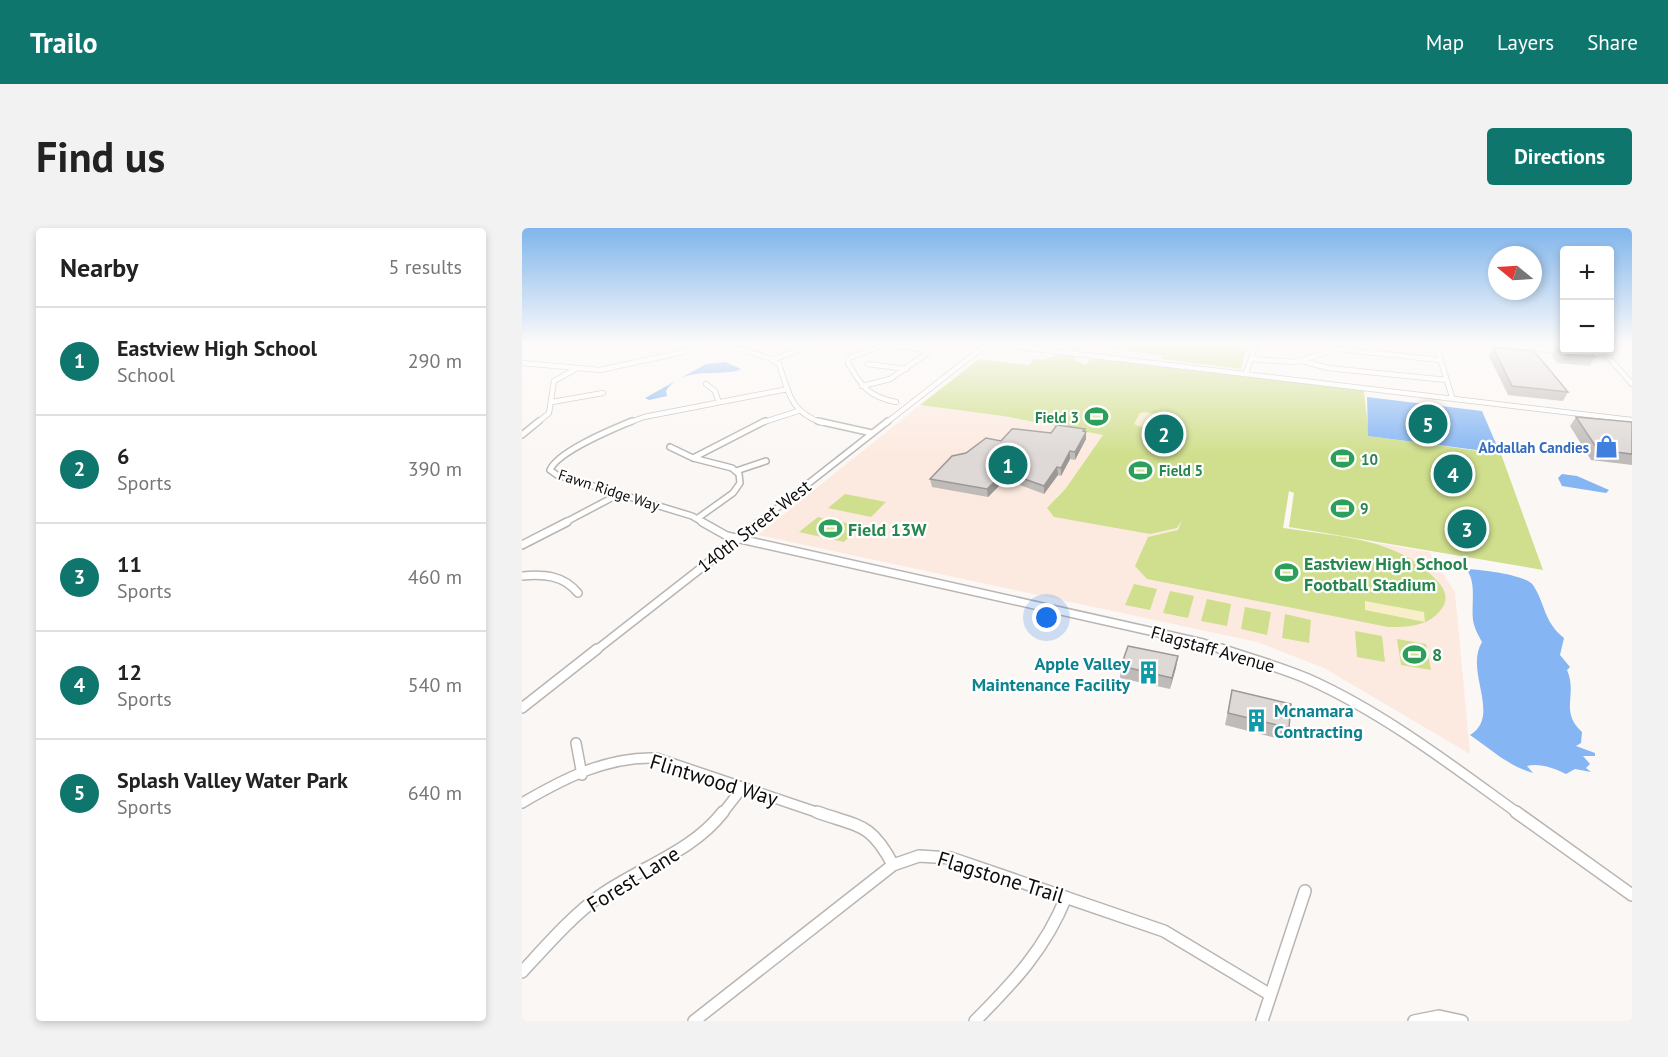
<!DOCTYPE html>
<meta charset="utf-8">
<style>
:root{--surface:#fff;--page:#f2f2f2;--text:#222;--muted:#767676;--line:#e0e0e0;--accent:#0f766e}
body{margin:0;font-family:"PT Sans",sans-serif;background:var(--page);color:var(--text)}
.controls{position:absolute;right:18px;top:18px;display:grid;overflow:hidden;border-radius:6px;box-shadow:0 3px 9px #0003}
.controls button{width:54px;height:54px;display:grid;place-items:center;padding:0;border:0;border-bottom:2px solid var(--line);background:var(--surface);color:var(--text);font:30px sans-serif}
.compass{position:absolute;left:966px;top:18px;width:54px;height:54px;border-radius:50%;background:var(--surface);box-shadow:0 3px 9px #0003;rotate:288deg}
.you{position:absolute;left:525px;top:390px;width:21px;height:21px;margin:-15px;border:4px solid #fff;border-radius:50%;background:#1a73e8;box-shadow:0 0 0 9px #1a73e833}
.badge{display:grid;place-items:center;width:39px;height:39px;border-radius:50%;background:var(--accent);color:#fff;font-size:20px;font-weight:700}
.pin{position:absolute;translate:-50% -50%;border:3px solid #fff;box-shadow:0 2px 6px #0006}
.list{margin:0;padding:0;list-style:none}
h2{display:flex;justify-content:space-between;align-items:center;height:78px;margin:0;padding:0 24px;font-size:26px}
h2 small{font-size:20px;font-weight:400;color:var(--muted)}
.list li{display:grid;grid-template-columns:39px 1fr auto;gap:18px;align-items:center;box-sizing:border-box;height:108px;padding:0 24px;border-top:2px solid var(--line)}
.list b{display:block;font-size:22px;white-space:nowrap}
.list p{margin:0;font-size:20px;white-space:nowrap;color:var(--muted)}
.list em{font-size:20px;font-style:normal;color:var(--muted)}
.map{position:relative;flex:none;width:1110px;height:793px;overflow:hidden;border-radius:6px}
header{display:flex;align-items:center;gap:36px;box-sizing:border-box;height:84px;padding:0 30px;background:var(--accent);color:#fff}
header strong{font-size:28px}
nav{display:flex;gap:33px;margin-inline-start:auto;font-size:21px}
.intro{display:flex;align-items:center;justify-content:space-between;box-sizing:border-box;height:144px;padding:0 36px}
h1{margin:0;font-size:42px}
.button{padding:15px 27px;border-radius:6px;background:var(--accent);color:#fff;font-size:21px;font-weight:700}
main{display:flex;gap:36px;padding:0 36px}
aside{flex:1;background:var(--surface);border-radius:6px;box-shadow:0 3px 9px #0003}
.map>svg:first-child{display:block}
</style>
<header>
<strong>Trailo</strong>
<nav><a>Map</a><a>Layers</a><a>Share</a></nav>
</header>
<div class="intro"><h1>Find us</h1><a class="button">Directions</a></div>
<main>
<aside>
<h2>Nearby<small>5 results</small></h2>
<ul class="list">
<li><span class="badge">1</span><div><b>Eastview High School</b><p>School</p></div><em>290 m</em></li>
<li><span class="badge">2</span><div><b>6</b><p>Sports</p></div><em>390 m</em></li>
<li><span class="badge">3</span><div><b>11</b><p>Sports</p></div><em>460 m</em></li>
<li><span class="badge">4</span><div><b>12</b><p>Sports</p></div><em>540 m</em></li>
<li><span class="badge">5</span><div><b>Splash Valley Water Park</b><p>Sports</p></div><em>640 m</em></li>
</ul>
</aside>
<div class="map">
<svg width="1110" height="793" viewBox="0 0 1110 793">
<rect width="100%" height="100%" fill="#fbf7f4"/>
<!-- education -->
<path fill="#fceae0" d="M398 177 481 188 581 207 544 260 534 269 664 283 907 324 933 364 948 526 802 440 735 414 236 307Z"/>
<!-- green -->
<path fill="#d0df8d" d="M505 116H684L725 120 719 141 639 131 641 127 569 119 557 122Z
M535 127 554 128 552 132 564 137 569 129 842 163 847 208 979 226 1021 342 767 299 772 265 767 263 761 300C816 309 879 309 918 356 925 365 926 375 917 384 904 399 884 399 866 399L625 351 613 338 626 309 656 302 660 292 655 300 628 306 532 289 525 280 544 260 581 207 481 188 398 177 457 131 506 137 512 131 521 132Z
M323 266 364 274 349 289 306 280Z
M296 289 339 298 322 314 277 304Z
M612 356 635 361 628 382 603 377Z
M648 363 672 368 666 390 641 385Z
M685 371 709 376 705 398 679 393Z
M723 379 749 384 745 407 719 401Z
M763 386 789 392 787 415 760 410Z
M833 403 860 408 863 434 835 429Z
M875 411 904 416 909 442 879 437Z"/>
<!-- sand -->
<path fill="#f8eec9" d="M622 184 647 188 650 194C640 204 623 202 612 196L618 185Z
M843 373 902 384 903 394 843 382Z"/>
<!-- water -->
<path fill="#85b6f3" d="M203 134 219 141C202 150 160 136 144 163L145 168 127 172 123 170 184 136Z
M845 169 960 183 978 225 846 208Z
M1040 246 1055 248 1087 262 1084 265 1040 258 1036 250Z
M944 341C956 341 1005 347 1011 357 1024 377 1021 393 1042 410L1038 427 1048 439 1045 442C1056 467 1037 483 1060 504L1059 515 1054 518 1073 525V528H1061L1068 536 1064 540 1069 544 1053 541 1044 546C1032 540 1017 535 1005 538L1011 545 1005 543C983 535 967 520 948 507 980 488 942 443 960 414 956 407 952 399 951 392 949 375 955 354 944 341Z"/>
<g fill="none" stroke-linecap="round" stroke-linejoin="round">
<defs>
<path id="minor-far4" d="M201 116 247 130 257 136C267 166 268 183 300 195
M470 116 1110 192
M909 116 915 120 930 169
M1011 117 1017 121 1042 123
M1081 123 1110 156
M1059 124 1085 127
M729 131 773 134 816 121 918 132
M250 132 293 116
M781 133 806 140 925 152
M0 135 78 142 161 124 182 116
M346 136 384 141
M724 145 734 116
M184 156 193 163 196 172
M340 158 368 151 404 126V122L364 116 327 130 326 135C339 158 347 169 374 174
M30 174 81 165
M15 195 27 185 32 153 52 142
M106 195 122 189 266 161
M239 195 276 183
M364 195 465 116"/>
<path id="minor-far3" d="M110 193C91 201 36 223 28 242L35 247 170 288 182 295
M296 193 350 205
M0 207 17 193
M148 219 171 230 210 240 217 246 218 255 211 265 176 290
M171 230 243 193
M214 243 244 233
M42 295 97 266
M236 295 366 193"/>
<path id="minor-far2" d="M180 294 205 308 681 415 704 423
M0 317 45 294
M0 348C22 346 41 347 56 365
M73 423 238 294"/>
<path id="minor-far1" d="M699 421C728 431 758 439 786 451 862 485 929 537 997 586
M0 480 75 421
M54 515 60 547
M0 575C41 551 85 528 134 530L300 586
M200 586 221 559"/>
<path id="minor" d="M295 584C338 599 349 595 371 637
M994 584 1110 667
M0 744C25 717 50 688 79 667 119 639 170 624 201 584
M172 793 371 637 397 628 429 630 642 703 747 766
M453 793C491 755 524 720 544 669
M740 793 783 663
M892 793 917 788 940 793"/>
</defs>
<!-- minor-far4 casing -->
<use href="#minor-far4" stroke="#b9b5b2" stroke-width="6"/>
<!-- minor-far3 casing -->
<use href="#minor-far3" stroke="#b9b5b2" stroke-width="8"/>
<!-- minor-far2 casing -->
<use href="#minor-far2" stroke="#b9b5b2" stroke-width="10"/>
<!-- minor-far1 casing -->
<use href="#minor-far1" stroke="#b9b5b2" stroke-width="12"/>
<!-- minor casing -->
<use href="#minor" stroke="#b9b5b2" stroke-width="14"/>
<!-- minor-far4 -->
<use href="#minor-far4" stroke="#fff" stroke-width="4.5"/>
<!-- minor-far3 -->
<use href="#minor-far3" stroke="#fff" stroke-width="5"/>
<!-- minor-far2 -->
<use href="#minor-far2" stroke="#fff" stroke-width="7"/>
<!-- minor-far1 -->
<use href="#minor-far1" stroke="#fff" stroke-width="9"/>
<!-- minor -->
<use href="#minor" stroke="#fff" stroke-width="11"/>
</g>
<!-- wall -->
<path fill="#bfbbb8" d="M971 119 1046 164 1041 173 986 167 967 128Z
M1034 119 1073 129 1068 138 1035 135 1030 128Z
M1054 189 1110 194V237L1069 232 1048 198Z
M564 204V211L553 232 548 231 539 248 536 247 522 266 498 257 497 253 484 251 466 269 410 259 408 251 444 225 479 213 529 205Z
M656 428 648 461 598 450 599 438Z
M710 462 767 500 762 512 703 497Z"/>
<!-- shaded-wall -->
<path fill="#9b9896" d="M563 201V207L564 204V211L553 232V224Z
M548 223V231L539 248V240Z
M535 239 536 247 522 266V258Z
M483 244 484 251 466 269 465 261Z
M656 428 654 440 648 461 650 450Z"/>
<!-- building -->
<path fill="#ded9d6" stroke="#9b9896" stroke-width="1.5" d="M971 119 1012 123 1046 164 990 158Z
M1034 119 1042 120V122H1067L1073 129 1039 126Z
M1054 189 1110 194V226L1076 222Z
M535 197 563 201 561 203 564 204 553 224 548 223 539 240 535 239 522 258 497 249V245L483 244 465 261 408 251 430 228 444 225 464 210 479 213 490 201H494L529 205Z
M606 418 656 428 650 450 599 438Z
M710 462 769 476 767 500 706 485Z"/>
<!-- sky -->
<linearGradient id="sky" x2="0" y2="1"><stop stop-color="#80b5ec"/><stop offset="0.51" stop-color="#fdfbfa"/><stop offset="1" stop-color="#fdfbfa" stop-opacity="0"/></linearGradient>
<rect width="1110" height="227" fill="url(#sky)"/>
<!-- icons -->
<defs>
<symbol id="stadium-bare" viewBox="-9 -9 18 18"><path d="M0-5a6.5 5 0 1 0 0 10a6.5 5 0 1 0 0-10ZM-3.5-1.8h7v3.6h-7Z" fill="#2e9e5b" stroke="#fff" stroke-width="2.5" paint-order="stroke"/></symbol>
<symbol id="shop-bare" viewBox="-9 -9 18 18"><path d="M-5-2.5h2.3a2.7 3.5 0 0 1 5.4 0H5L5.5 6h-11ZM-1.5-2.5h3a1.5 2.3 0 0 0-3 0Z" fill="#3f7fe0" stroke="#fff" stroke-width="2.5" paint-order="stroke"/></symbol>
<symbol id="building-bare" viewBox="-9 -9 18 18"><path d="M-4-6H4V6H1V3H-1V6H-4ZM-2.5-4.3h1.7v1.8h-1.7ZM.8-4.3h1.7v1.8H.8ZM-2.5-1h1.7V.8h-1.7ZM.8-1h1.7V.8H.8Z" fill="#0f9aa8" stroke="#fff" stroke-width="2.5" paint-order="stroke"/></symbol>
</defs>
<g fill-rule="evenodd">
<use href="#stadium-bare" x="558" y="172" width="33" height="33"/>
<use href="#shop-bare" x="1068" y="202" width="33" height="33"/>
<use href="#stadium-bare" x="804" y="214" width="33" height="33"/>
<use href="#stadium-bare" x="602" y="226" width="33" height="33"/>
<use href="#stadium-bare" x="804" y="264" width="33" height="33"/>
<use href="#stadium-bare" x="292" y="284" width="33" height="33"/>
<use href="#stadium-bare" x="748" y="328" width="33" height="33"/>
<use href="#stadium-bare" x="876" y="410" width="33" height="33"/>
<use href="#building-bare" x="610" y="428" width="33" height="33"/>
<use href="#building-bare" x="718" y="476" width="33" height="33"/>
</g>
<g text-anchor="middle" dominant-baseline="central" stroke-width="4.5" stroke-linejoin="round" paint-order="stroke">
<!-- far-leisure labels -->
<g font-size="15" font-weight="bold" fill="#27864d" stroke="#fff" text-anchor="start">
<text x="557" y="189" text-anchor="end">Field 3</text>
<text x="839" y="231">10</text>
<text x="637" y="242">Field 5</text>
<text x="838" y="280">9</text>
</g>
<!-- far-shop labels -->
<g font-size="15" font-weight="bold" fill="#366cbe" stroke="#fff" text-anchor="end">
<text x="1067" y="219">Abdallah Candies</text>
</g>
<!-- far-street labels -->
<g font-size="15" fill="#0e0c0b" stroke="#fff">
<text transform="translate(87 262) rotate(18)">Fawn Ridge Way</text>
</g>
<!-- street labels -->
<g font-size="18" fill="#0e0c0b" stroke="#fff">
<text transform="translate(232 298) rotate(-38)">140th Street West</text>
<text transform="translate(691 421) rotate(16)">Flagstaff Avenue</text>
</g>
<!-- leisure labels -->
<g font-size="18" font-weight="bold" fill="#27864d" stroke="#fff" text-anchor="start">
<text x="326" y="301">Field 13W</text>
<text x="782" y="335">Eastview High School<tspan x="782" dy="21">Football Stadium</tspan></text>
<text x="910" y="426">8</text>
</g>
<!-- culture labels -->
<g font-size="18" font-weight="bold" fill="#0d838f" stroke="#fff" text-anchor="end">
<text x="608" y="435">Apple Valley<tspan x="608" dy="21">Maintenance Facility</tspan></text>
<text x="752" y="482" text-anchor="start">Mcnamara<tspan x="752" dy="21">Contracting</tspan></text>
</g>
<!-- near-street labels -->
<g font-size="21" fill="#0e0c0b" stroke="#fff">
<text transform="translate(192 552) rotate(17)">Flintwood Way</text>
<text transform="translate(479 649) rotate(17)">Flagstone Trail</text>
<text transform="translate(111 651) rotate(-32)">Forest Lane</text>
</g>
</g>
</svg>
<div class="controls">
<button>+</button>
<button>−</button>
</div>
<svg class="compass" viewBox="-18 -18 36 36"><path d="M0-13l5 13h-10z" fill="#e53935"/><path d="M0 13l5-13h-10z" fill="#767676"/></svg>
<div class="you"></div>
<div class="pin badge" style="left:486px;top:237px">1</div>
<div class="pin badge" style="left:642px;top:206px">2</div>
<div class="pin badge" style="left:945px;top:301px">3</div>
<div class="pin badge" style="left:931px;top:246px">4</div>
<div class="pin badge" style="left:906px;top:196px">5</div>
</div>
</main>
